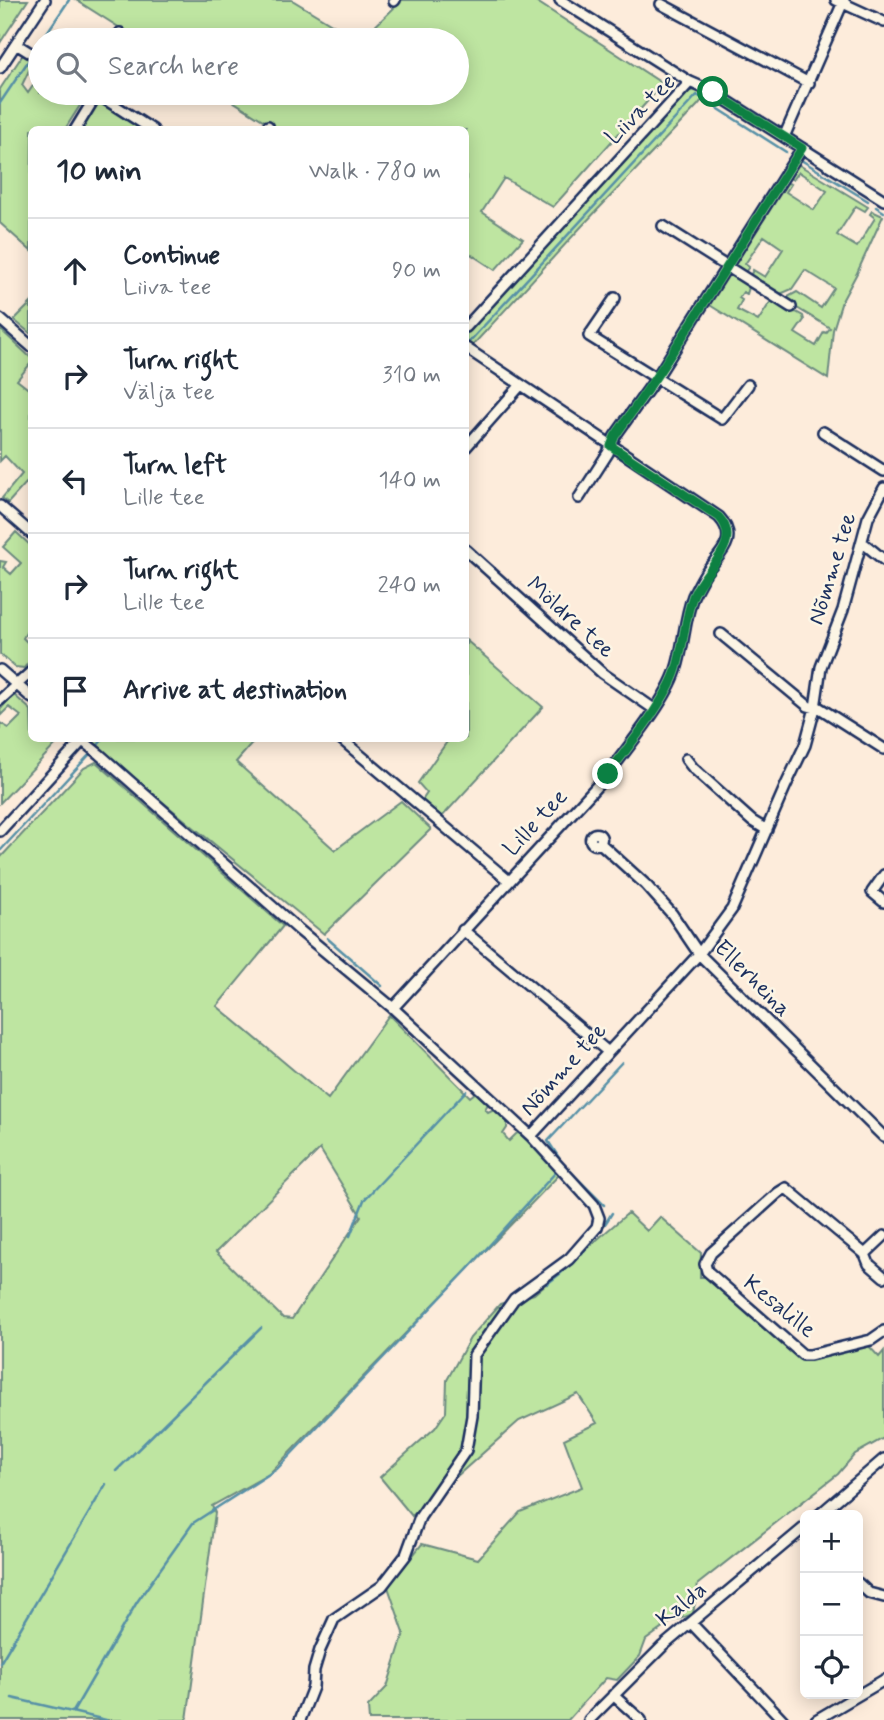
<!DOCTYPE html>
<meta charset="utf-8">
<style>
:root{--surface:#fff;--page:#f6f6f7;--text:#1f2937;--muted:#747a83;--line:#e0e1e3}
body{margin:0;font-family:Mynerve,sans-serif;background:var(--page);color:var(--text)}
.controls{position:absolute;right:21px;bottom:21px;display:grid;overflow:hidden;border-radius:10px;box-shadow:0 4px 18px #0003}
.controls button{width:63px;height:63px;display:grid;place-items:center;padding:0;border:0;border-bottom:2px solid var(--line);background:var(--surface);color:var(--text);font:35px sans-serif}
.stop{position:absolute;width:21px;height:21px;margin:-16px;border:5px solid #0b8043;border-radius:50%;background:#fff}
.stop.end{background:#0b8043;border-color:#fff;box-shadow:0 2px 7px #0008}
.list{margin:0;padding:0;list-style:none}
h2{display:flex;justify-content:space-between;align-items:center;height:91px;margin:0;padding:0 28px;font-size:30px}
h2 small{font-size:23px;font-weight:400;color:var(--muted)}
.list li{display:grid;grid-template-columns:46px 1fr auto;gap:21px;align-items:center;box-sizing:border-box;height:105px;padding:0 28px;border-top:2px solid var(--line)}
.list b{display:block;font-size:26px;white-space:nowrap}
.list p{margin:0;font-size:23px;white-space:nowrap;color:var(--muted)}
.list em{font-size:23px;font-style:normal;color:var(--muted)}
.icon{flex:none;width:38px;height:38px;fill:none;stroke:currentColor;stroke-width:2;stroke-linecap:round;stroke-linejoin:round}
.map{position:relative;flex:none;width:884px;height:1720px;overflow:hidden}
.search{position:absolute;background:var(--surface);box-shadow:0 4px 18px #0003;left:28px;top:28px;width:441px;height:77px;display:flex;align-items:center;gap:18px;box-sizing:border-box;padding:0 24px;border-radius:38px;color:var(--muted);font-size:26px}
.panel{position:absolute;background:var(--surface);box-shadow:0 4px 18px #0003;left:28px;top:126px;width:441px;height:616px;border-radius:10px}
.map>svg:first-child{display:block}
</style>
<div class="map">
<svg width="884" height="1720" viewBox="0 0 884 1720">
<rect width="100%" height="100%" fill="#fdecdb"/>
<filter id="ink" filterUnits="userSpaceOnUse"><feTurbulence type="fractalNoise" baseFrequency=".0143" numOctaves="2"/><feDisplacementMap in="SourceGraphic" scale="14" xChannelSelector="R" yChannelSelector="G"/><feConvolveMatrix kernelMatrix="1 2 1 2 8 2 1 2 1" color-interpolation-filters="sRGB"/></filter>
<g filter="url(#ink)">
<!-- green -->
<path fill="#bee5a1" stroke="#6c8a80" stroke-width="2" fill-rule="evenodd" d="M0 0H28L0 43Z
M76 0H292L358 40H139Z
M402 0H534L663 84 553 207 504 178 482 212 523 239 495 270 466 251V130L277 129 220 93H457V40H361Z
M24 53 29 56 33 62 22 85 28 93 37 80 40 81V93H86V96L65 129 32 130 31 251 0 223V89Z
M698 89 707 94 698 105 582 226 473 345 470 347 466 344V333L687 92Z
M100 103H106L146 130H80L94 106Z
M796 163 868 207 865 211 856 206 837 235 857 247 875 218 870 214 872 211 883 216 857 273 842 301 833 330 828 379 708 304 726 273 730 271 750 284 747 294 743 292 739 298 742 300 737 310 758 321 773 298 792 313 796 312 803 316 804 320 795 333 816 346 824 332 826 333 830 328 792 305 786 298 797 292 821 308 834 288 805 270 792 289 778 295 750 276 753 270 765 277 783 249 764 236 745 264 749 267 745 272 736 267 734 262 784 182 791 184 786 192 814 210 827 191 799 172 793 180 788 177Z
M31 303V334L14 320Z
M0 329 31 358V363L17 380 31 391V487L26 483 8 503 2 498 22 474 5 456 0 461Z
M16 532 31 546V624L23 638 31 646V659L24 668 15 667 0 654V561L6 562 3 567 11 574 21 563 3 547Z
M466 640 543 707 441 818 421 802 427 793 418 783 449 739 466 738Z
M13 694 31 710 32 738 61 739 0 803V723L9 728 21 716 9 707 1 715 0 710Z
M94 738 256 739 236 762 335 850 401 801 431 829 324 934 93 745Z
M96 762 283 926 217 1006 328 1099 389 1015 470 1097 476 1092 488 1104 485 1109 488 1112 496 1108 507 1119V1128L503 1134 509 1141 517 1133 525 1135 560 1174 269 1474 212 1506 215 1513 187 1720H0V858L84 768ZM320 1149 361 1216 292 1319 283 1318 216 1252Z
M628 1213 647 1231 660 1217 701 1253 700 1277H706L801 1359 868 1345 879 1357 884 1351V1438L855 1454 838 1474 698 1584 693 1614 671 1622 646 1640 640 1656 617 1680 606 1678 568 1720H369L368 1707 387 1687 404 1633 388 1587 422 1544 478 1559 520 1512 582 1487 564 1439 597 1423 578 1394 519 1421 412 1516 380 1477 435 1428 446 1412 447 1380 470 1338 500 1304 534 1294Z"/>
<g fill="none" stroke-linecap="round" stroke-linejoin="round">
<!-- stream -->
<path stroke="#5690a7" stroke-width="2.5" d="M42 40 69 0
M34 52 40 43
M0 103 31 57
M801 160 868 201
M876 207 884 212
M469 342 697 95 786 152
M98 745 104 738
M0 851 90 754
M327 938 382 986
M604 1205 563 1164 548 1141 622 1062
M350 1236 364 1200 466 1091
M547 1284C573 1265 595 1241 612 1213
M116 1471 261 1328
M0 1663 106 1484
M12 1698 106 1720
M73 1712 137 1602 193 1523 277 1469 467 1270 556 1172"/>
<defs>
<path id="minor" d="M560 0 690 82 713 92 884 200
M836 0 884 22
M394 1 395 0
M661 4 809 83
M115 40 120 33
M16 44 40 59
M0 68 45 0
M75 130 97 94 153 130
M265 130 268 126
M784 137 844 0
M663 226 791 307
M615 298 589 336 722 419 748 385
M0 319 32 347
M466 327 690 82
M823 432 884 471
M466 447 520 386
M579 498 608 453 615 436 657 377 802 148
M0 506 32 534
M862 542 884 560
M466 550 602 673 654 709
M721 634 808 706 815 708
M0 670 32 698
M0 700 32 671
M815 705 884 749
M79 738 99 754 299 930 393 1008 531 1136
M340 738 509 881
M686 759 693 768 752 821 767 830
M0 831 85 738
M590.5 839a5.5 5.5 0 1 1 11 0a5.5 5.5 0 1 1-11 0Z
M600 843 646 885 672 914 699 954 884 1137
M884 875 872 892 884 902
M463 930 607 1051
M393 1008 608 774C628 747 666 701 676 670 684 646 684 620 693 596 697 588 701 580 706 572 719 554 740 540 719 517L466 348
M884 1236 865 1254 786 1188 778 1193 711 1253 705 1264 707 1271 803 1355H810L871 1340 884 1331
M865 1254 869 1264 884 1277
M819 1515 884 1459
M858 1583 869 1593 884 1597
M692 1624 783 1720
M613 1695 641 1720
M300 1720 313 1687 314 1670 320 1650 334 1619 382 1586 406 1555 420 1517 466 1450 472 1416 474 1355 514 1299 569 1259 597 1227 599 1218 594 1205 531 1136 699 954 732 909 786 785 805 745 815 708 821 667 843 610 868 518 884 488
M589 1720 663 1646 805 1527
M816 1720 884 1680"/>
</defs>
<!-- minor casing -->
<use href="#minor" stroke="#1b2f5e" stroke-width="14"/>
<!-- minor -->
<use href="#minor" stroke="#fcf5e5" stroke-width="9"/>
</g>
</g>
<g fill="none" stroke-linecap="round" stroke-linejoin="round" filter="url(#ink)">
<!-- route -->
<path stroke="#0b8043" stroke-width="9" d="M608 774C628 747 666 701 676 670 684 646 684 620 693 596 704 569 744 544 719 517L611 446 615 436C682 343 740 244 802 148L713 92"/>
</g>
<g text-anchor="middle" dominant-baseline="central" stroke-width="5" stroke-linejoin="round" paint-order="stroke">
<!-- street labels -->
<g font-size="23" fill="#1b2f5e" stroke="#fcf5e5">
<text transform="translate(641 110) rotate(-45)">Liiva tee</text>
<text transform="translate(833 569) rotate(-73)">Nõmme tee</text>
<text transform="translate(570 618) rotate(42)">Möldre tee</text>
<text transform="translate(536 823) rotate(-47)">Lille tee</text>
<text transform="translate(752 979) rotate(45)">Ellerheina</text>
<text transform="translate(564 1070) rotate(-48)">Nõmme tee</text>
<text transform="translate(779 1307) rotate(39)">Kesalille</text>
<text transform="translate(682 1605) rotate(-39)">Kalda</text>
</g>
</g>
</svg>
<div class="controls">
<button>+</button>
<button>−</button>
<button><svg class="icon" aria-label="locate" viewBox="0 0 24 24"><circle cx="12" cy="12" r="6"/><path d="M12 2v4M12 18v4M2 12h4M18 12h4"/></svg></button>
</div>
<div class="stop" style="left:713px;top:92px"></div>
<div class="stop end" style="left:608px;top:774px"></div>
<div class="search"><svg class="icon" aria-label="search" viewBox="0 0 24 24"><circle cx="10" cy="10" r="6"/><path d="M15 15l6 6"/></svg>Search here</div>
<section class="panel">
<h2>10 min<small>Walk · 780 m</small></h2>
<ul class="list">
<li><svg class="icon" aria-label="ahead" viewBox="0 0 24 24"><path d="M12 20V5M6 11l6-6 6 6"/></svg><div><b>Continue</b><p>Liiva tee</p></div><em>90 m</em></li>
<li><svg class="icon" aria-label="right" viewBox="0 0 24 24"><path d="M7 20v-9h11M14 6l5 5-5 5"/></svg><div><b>Turn right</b><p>Välja tee</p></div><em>310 m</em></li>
<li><svg class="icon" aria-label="left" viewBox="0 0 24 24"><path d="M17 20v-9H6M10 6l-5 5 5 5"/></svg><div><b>Turn left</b><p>Lille tee</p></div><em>140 m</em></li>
<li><svg class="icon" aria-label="right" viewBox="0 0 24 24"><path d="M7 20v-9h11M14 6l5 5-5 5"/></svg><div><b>Turn right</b><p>Lille tee</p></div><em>240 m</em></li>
<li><svg class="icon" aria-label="arrive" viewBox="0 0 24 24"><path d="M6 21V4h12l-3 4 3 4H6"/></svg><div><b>Arrive at destination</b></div></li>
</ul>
</section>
</div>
